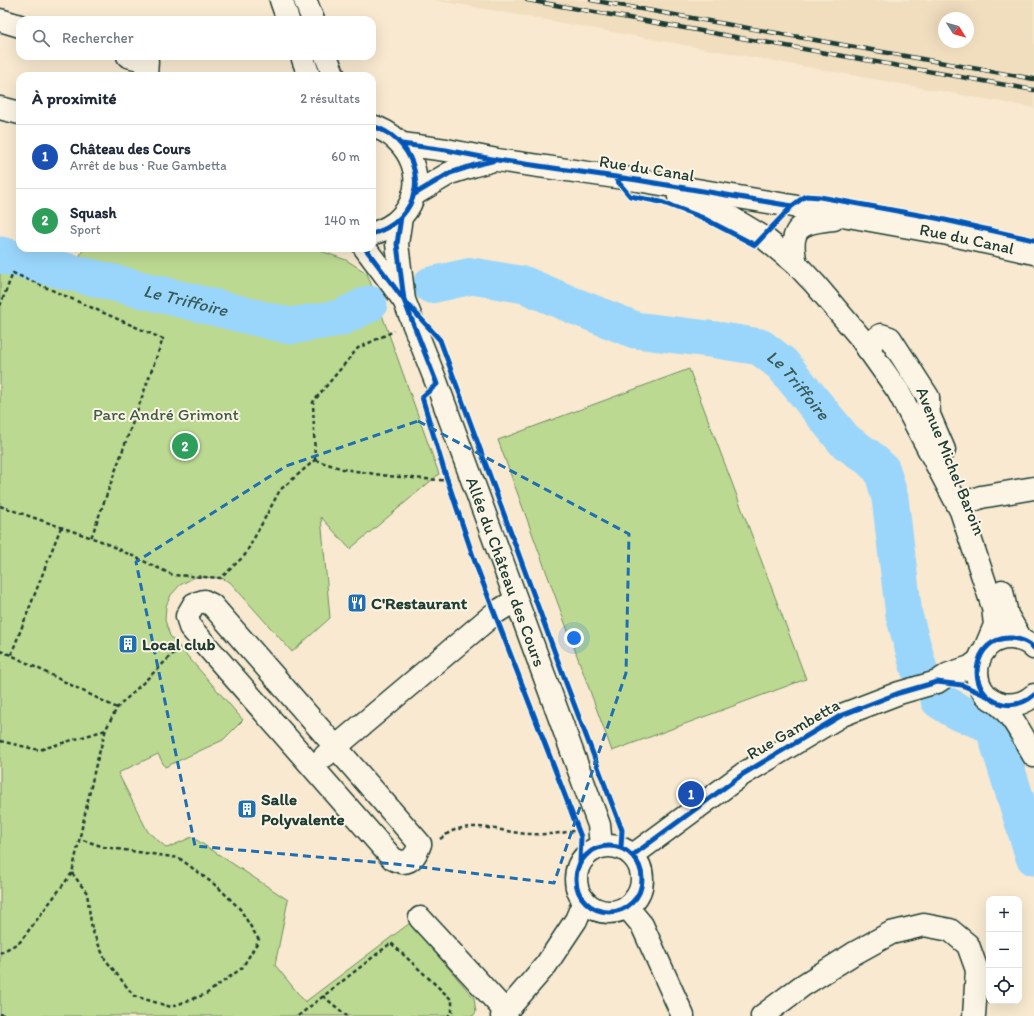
<!DOCTYPE html>
<html lang="fr">
<meta charset="utf-8">
<style>
:root{--surface:#fff;--page:#f2f2f3;--text:#1f2937;--muted:#747a83;--line:#e0e1e3;--accent:#1f6fb2}
body{margin:0;font-family:Itim,sans-serif;background:var(--page);color:var(--text)}
.controls{position:absolute;right:12px;bottom:12px;display:grid;overflow:hidden;border-radius:8px;box-shadow:0 4px 16px #0002}
.controls button{width:36px;height:36px;display:grid;place-items:center;padding:0;border:0;border-bottom:1px solid var(--line);background:var(--surface);color:var(--text);font:20px sans-serif}
.compass{position:absolute;left:938px;top:12px;width:36px;height:36px;border-radius:50%;background:var(--surface);box-shadow:0 4px 16px #0002;rotate:127deg}
.you{position:absolute;left:574px;top:638px;width:14px;height:14px;margin:-10px;border:3px solid #fff;border-radius:50%;background:#1a73e8;box-shadow:0 0 0 6px #1a73e833}
.badge{display:grid;place-items:center;width:26px;height:26px;border-radius:50%;background:var(--accent);color:#fff;font-size:13px;font-weight:700}
.pin{position:absolute;translate:-50% -50%;border:2px solid #fff;box-shadow:0 1px 4px #0006}
.list{margin:0;padding:0;list-style:none}
h2{display:flex;justify-content:space-between;align-items:center;height:52px;margin:0;padding:0 16px;font-size:17px}
h2 small{font-size:13px;font-weight:400;color:var(--muted)}
.list li{display:grid;grid-template-columns:26px 1fr auto;gap:12px;align-items:center;box-sizing:border-box;height:64px;padding:0 16px;border-top:1px solid var(--line)}
.list b{display:block;font-size:15px;white-space:nowrap}
.list p{margin:0;font-size:13px;white-space:nowrap;color:var(--muted)}
.list em{font-size:13px;font-style:normal;color:var(--muted)}
.icon{flex:none;width:22px;height:22px;fill:none;stroke:currentColor;stroke-width:2;stroke-linecap:round;stroke-linejoin:round}
.map{position:relative;flex:none;width:1034px;height:1016px;overflow:hidden}
.search{position:absolute;background:var(--surface);box-shadow:0 4px 16px #0002;left:16px;top:16px;width:360px;height:44px;display:flex;align-items:center;gap:10px;box-sizing:border-box;padding:0 14px;border-radius:12px;color:var(--muted);font-size:15px}
.panel{position:absolute;background:var(--surface);box-shadow:0 4px 16px #0002;left:16px;top:72px;width:360px;height:180px;border-radius:12px}
.map>svg:first-child{display:block}
</style>
<div class="map">
<svg width="1034" height="1016" viewBox="0 0 1034 1016">
<rect width="100%" height="100%" fill="#f8e9d0"/>
<filter id="ink" filterUnits="userSpaceOnUse"><feTurbulence type="fractalNoise" baseFrequency=".025" numOctaves="2"/><feDisplacementMap in="SourceGraphic" scale="8" xChannelSelector="R" yChannelSelector="G"/><feConvolveMatrix kernelMatrix="1 2 1 2 8 2 1 2 1" color-interpolation-filters="sRGB"/></filter>
<g filter="url(#ink)">
<!-- built -->
<path fill="#f1debf" fill-rule="evenodd" d="M434 0H1034V108L463 5ZM944 18H968V42H944Z"/>
<!-- green -->
<path fill="#bcd991" stroke="#6e8b62" d="M84 248H318L321 251 346 260 367 273 439 474 350 549 321 517 330 618 292 652 230 582 221 578 195 577 180 585 171 595 166 606 165 620 170 636 243 720 223 740 165 767 158 754 118 773 148 832 167 848 192 837 288 900 275 965 305 1002 410 923 474 998 476 1012 473 1016H0V256L71 272Z
M689 369 806 679 612 751 498 440Z"/>
<g fill="none" stroke-linecap="round" stroke-linejoin="round">
<!-- river -->
<g stroke="#9ad6fb" stroke-width="37">
<path id="s1" d="M0 255 290 326 340 318 369 304"/>
<path id="s2" d="M431 285 472 276 525 285 572 305 635 330 717 340 760 347 782 364 845 441 868 457 882 470 890 498 904 615 919 669"/>
<path d="M939 700 958 712 983 721 994 729 1034 857"/>
</g>
<defs>
<g id="minor">
<path d="M281 0 288 20"/>
<path d="M305 0 313 20"/>
<path d="M0 20 20 26"/>
<path d="M128 56 147 61 146 76"/>
<path d="M302 56 309 76"/>
<path d="M326 56 334 76"/>
<path d="M0 108 20 113"/>
<path d="M372 126C411 137 431 185 401 217 393 226 383 230 372 234"/>
<path id="s3" d="M402 144 446 150 497 160 637 180 792 206 948 234 1034 253"/>
<path d="M413 195 450 173 475 165 490 161"/>
<path d="M679 197 725 214 763 237 796 264 815 284 859 336 898 391 961 511 993 607 995 625 984 651"/>
<path id="s4" d="M401 217 397 244 404 300 437 384 599 825 601 846"/>
<path d="M365 248 403 299"/>
<path d="M796 264C788 227 800 222 834 219"/>
<path d="M868 349 875 339 881 335 890 338 928 397 929 415 944 450"/>
<path d="M969 502 981 497 1034 488"/>
<path d="M1002 591 1007 615 1021 639"/>
<path d="M204 601 212 605 414 837 420 844C417 852 413 862 403 862 400 862 396 860 393 859L190 627 187 616 194 604Z"/>
<path d="M1034 648C1028 641 1020 639 1012 638 972 635 963 695 1003 704 1014 706 1025 703 1034 695"/>
<path d="M997 703C1014 716 1023 738 1034 756"/>
<path d="M325 756 495 613 516 600"/>
<circle cx="609" cy="879" r="33"/>
<path d="M633 855 743 774 842 715 899 693 937 682 949 674 970 667 978 661"/>
<path d="M627 907 642 925 683 1016"/>
<path d="M420 918 506 1012"/>
<path d="M502 1016 546 965 576 920 584 901"/>
<path d="M762 1016 802 986 853 954 891 933 924 925 950 930 968 945 977 970 974 1016"/>
</g>
</defs>
<!-- minor casing -->
<use href="#minor" stroke="#1f3d34" stroke-width="25"/>
<!-- path -->
<path stroke="#1f3d34" stroke-width="2.5" stroke-dasharray="4 3" stroke-linecap="butt" d="M0 306 13 273 163 339 91 538
M315 460 313 402 358 348 394 331
M315 460 343 469 388 476 451 481
M0 506 101 541 173 575 221 578 245 555 280 490 315 460
M61 527 11 655 117 708
M0 651 11 655
M0 741 39 750 106 730
M440 839C443 837 447 834 450 832 475 820 504 833 530 834 547 835 563 833 579 830
M72 873 87 893 92 930 105 959 134 996 171 1007 206 994 242 968 259 940 240 909 219 888 179 858 104 847 80 839
M0 953 20 942 72 873 95 768 106 729 117 708 175 652
M323 996 347 1016
M0 1014 6 1016
M298 1016 391 943 452 1000V1012L448 1016"/>
<!-- minor -->
<use href="#minor" stroke="#fcf5e5" stroke-width="22"/>
<defs>
<path id="rail" d="M527 0 1034 90
M591 0 1034 79"/>
</defs>
<!-- rail casing -->
<use href="#rail" stroke="#1f3d34" stroke-width="4.5"/>
<!-- rail -->
<use href="#rail" stroke="#fcf5e5" stroke-width="3" stroke-dasharray="9" stroke-linecap="butt"/>
<defs>
<path id="cycleway" d="M372 126C411 137 431 185 401 217 393 226 383 230 372 234
M402 144 446 150 497 160 637 180 792 206
M614 177 630 196 661 202 701 217 755 245 792 206 800 200 806 196 820 197 936 218 1034 240
M413 195 450 173 475 165 492 161
M401 217 397 244 404 300 437 384 422 397 444 470 476 565 581 837 580 862
M365 248 404 300 440 340 566 683 622 830 621 847
M1034 648C1028 641 1020 639 1012 638 972 635 963 695 1003 704 1014 706 1025 703 1034 695
M576 879a33 33 0 1 1 66 0a33 33 0 1 1-66 0Z
M633 855 743 774 842 715 899 693 937 682 962 685 987 696"/>
</defs>
<!-- cycleway casing -->
<use href="#cycleway" stroke="#fcf5e5" stroke-width="8"/>
<!-- cycleway -->
<use href="#cycleway" stroke="#0057b8" stroke-width="5"/>
</g>
</g>
<!-- marked area -->
<path fill="none" stroke="#1f6fb2" stroke-width="3" stroke-dasharray="8 5" stroke-linejoin="round" d="M418 421 629 534 626 673 554 883 395 864 195 846 136 562 286 466Z"/>
<!-- icons -->
<defs>
<symbol id="restaurant-square" viewBox="-11 -11 22 22"><rect x="-9" y="-9" width="18" height="18" rx="4" fill="#1f6fb2" stroke="#fcf5e5"/><path d="M-5-6h1v4h1v-4h1v4h1v-4h1v5L-1.5 .5V6h-2V.5L-5-1ZM5-6V6H3V1.5H1.5Q1.5-4 5-6Z" fill="#fff"/></symbol>
<symbol id="building-square" viewBox="-11 -11 22 22"><rect x="-9" y="-9" width="18" height="18" rx="4" fill="#1f6fb2" stroke="#fcf5e5"/><path d="M-4-6H4V6H1V3H-1V6H-4ZM-2.5-4.3h1.7v1.8h-1.7ZM.8-4.3h1.7v1.8H.8ZM-2.5-1h1.7V.8h-1.7ZM.8-1h1.7V.8H.8Z" fill="#fff"/></symbol>
</defs>
<g fill-rule="evenodd">
<use href="#restaurant-square" x="346" y="592" width="22" height="22"/>
<use href="#building-square" x="117" y="633" width="22" height="22"/>
<use href="#building-square" x="236" y="798" width="22" height="22"/>
</g>
<g text-anchor="middle" dominant-baseline="central" stroke-width="4" stroke-linejoin="round" paint-order="stroke">
<!-- street labels -->
<g font-size="17" fill="#1f3d34" stroke="#fcf5e5">
<text transform="translate(647 168) rotate(9)">Rue du Canal</text>
<text stroke="none"><textPath href="#s3" startOffset="573">Rue du Canal</textPath></text>
<text transform="translate(951 461) rotate(68)">Avenue Michel Baroin</text>
<text stroke="none"><textPath href="#s4" startOffset="374">Allée du Château des Cours</textPath></text>
<text transform="translate(793 729) rotate(-30)">Rue Gambetta</text>
</g>
<!-- park labels -->
<g font-size="17" fill="#3e5c47" stroke="#fcf5e5">
<text x="166" y="414">Parc André Grimont</text>
</g>
<!-- poi labels -->
<g font-size="17" font-weight="bold" fill="#1f3d34" stroke="#fcf5e5" text-anchor="start">
<text x="371" y="603">C'Restaurant</text>
<text x="142" y="644">Local club</text>
<text x="261" y="799">Salle<tspan x="261" dy="20">Polyvalente</tspan></text>
</g>
<!-- water labels -->
<g font-size="18" font-style="italic" fill="#385c5c" stroke="#fcf5e5">
<text stroke="none"><textPath href="#s1" startOffset="191">Le Triffoire</textPath></text>
<text stroke="none"><textPath href="#s2" startOffset="395">Le Triffoire</textPath></text>
</g>
</g>
</svg>
<div class="controls">
<button>+</button>
<button>−</button>
<button><svg class="icon" aria-label="locate" viewBox="0 0 24 24"><circle cx="12" cy="12" r="6"/><path d="M12 2v4M12 18v4M2 12h4M18 12h4"/></svg></button>
</div>
<svg class="compass" viewBox="-18 -18 36 36"><path d="M0-13l5 13h-10z" fill="#e53935"/><path d="M0 13l5-13h-10z" fill="#747a83"/></svg>
<div class="you"></div>
<div class="pin badge" style="left:691px;top:794px;background:#1a4fb4">1</div>
<div class="pin badge" style="left:185px;top:446px;background:#2e9e5b">2</div>
<div class="search"><svg class="icon" aria-label="search" viewBox="0 0 24 24"><circle cx="10" cy="10" r="6"/><path d="M15 15l6 6"/></svg>Rechercher</div>
<section class="panel">
<h2>À proximité<small>2 résultats</small></h2>
<ul class="list">
<li><span class="badge" style="background:#1a4fb4">1</span><div><b>Château des Cours</b><p>Arrêt de bus · Rue Gambetta</p></div><em>60 m</em></li>
<li><span class="badge" style="background:#2e9e5b">2</span><div><b>Squash</b><p>Sport</p></div><em>140 m</em></li>
</ul>
</section>
</div>
